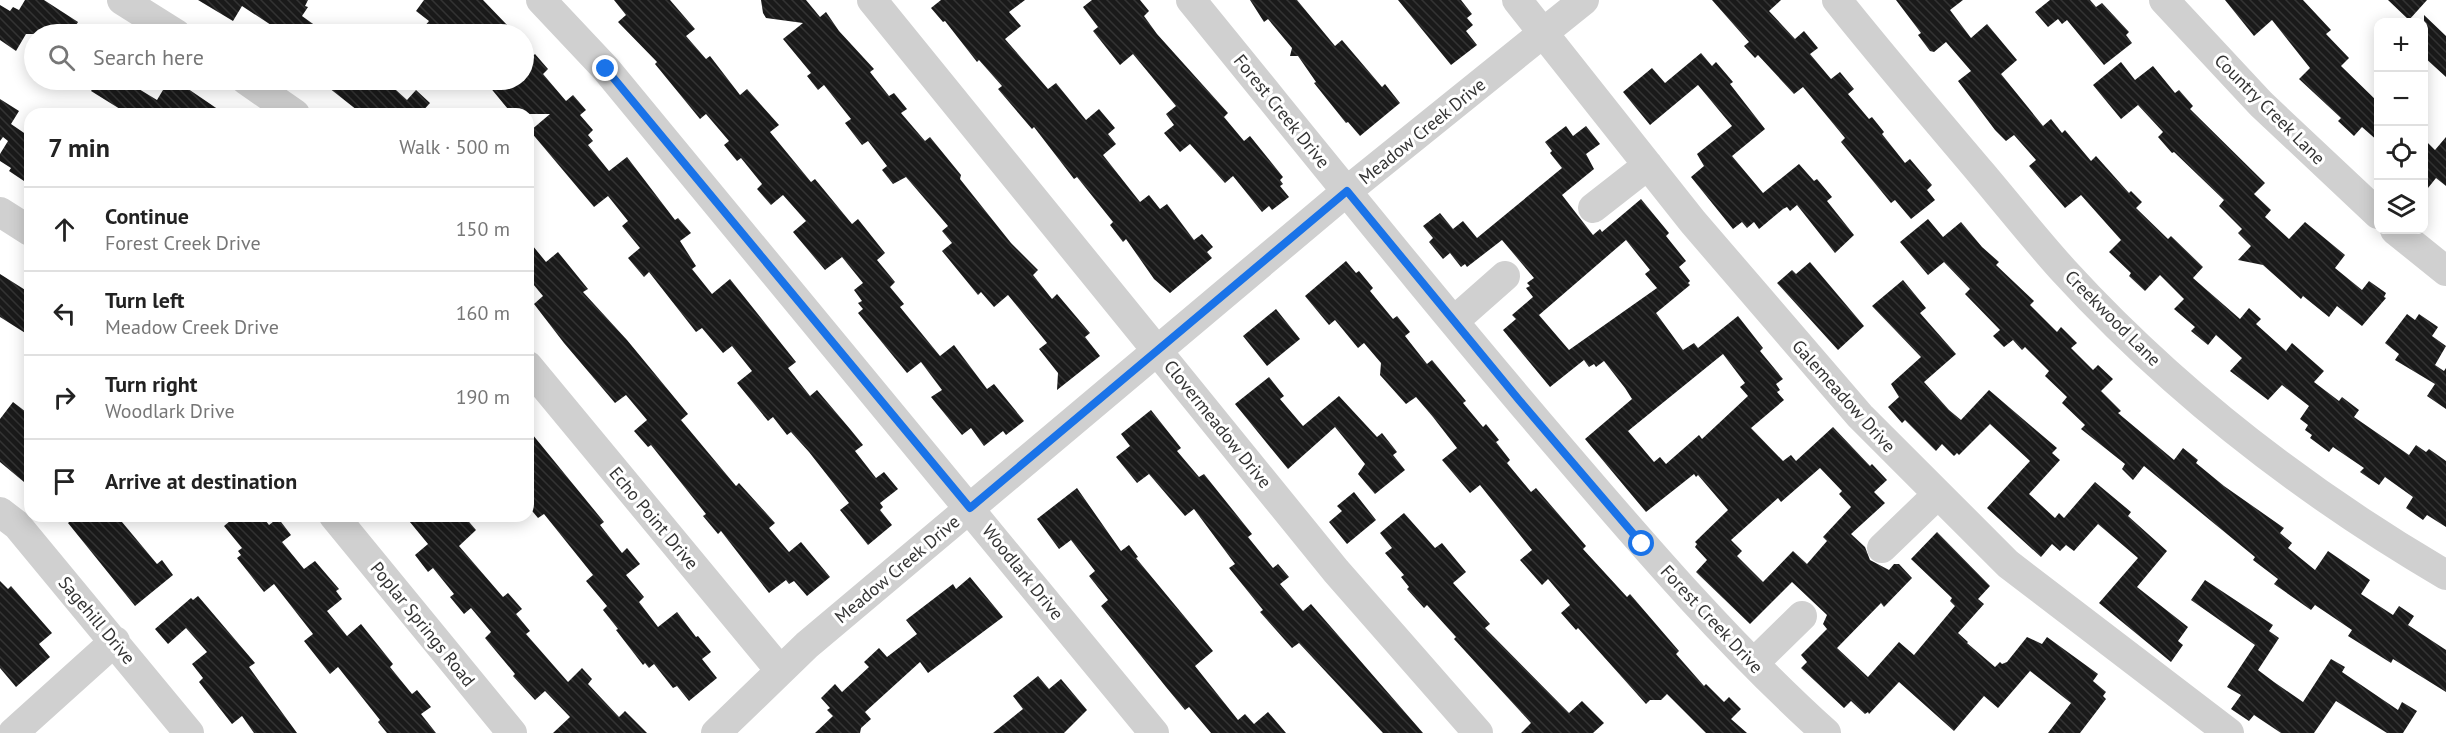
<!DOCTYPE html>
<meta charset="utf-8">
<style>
:root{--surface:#fff;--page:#f2f2f2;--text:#222;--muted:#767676;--line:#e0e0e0}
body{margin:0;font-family:"PT Sans",sans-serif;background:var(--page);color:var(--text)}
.controls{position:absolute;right:18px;top:18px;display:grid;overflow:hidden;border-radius:12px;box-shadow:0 3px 15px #0003}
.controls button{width:54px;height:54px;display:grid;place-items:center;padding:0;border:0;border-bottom:2px solid var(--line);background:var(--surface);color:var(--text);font:30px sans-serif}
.stop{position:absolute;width:18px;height:18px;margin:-14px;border:4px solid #1a73e8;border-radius:50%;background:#fff}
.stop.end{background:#1a73e8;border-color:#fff;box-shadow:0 2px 6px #0008}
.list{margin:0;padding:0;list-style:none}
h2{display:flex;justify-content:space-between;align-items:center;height:78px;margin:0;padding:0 24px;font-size:26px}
h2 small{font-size:20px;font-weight:400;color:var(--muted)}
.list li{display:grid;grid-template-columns:39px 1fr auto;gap:18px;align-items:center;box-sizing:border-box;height:84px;padding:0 24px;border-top:2px solid var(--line)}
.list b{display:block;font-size:22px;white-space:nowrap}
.list p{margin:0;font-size:20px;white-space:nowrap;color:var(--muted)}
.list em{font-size:20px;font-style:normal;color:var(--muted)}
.icon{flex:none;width:33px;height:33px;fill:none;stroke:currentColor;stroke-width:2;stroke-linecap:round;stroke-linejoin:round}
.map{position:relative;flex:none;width:2446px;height:733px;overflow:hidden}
.search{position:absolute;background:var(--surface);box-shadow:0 3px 15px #0003;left:24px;top:24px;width:510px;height:66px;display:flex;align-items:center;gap:15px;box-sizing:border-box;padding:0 21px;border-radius:33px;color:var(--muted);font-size:22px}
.panel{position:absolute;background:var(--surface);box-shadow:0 3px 15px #0003;left:24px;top:108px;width:510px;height:414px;border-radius:18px}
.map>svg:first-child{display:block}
</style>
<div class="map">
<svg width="2446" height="733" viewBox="0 0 2446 733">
<defs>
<pattern id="building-back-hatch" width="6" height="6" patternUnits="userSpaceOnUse" patternTransform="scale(1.5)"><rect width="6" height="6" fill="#1a1a1a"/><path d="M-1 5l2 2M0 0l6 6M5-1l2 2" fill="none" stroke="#333"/></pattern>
</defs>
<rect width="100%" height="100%" fill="#fff"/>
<!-- building -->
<path fill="url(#building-back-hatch)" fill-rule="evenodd" d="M25 0H44L78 22 71 34H26L16 51 0 40V5L10 11 13 7 19 10Z
M198 0H308L305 6 308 7 302 16 327 34H265L271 25 242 6 233 21Z
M424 0H483L508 26 499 34H418L429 21 416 11Z
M614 0H670L695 29 686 36 706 59 710 56 740 95 747 89 779 125 770 132 811 182 815 179 852 224 858 219 885 253 877 260 895 282 890 287 904 304 900 307 940 356 954 345 987 389 994 384 1024 421 1006 435 1003 431 984 446 971 428 962 435 931 397 942 390 921 362 907 373 858 313 863 309 858 303 862 301 854 290 863 283 842 257 825 270 793 232 806 221 783 195 771 205 757 189 762 184 741 158 737 161 724 145 729 141 706 114 700 119 655 64 657 62 618 22 626 15Z
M761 0H806L820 17 826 12 839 31 874 69 870 72 889 96 894 93 907 109 901 113 925 141 930 137 961 175 960 179 1011 243 1038 270 1033 275 1052 299 1057 294 1090 333 1085 337 1100 356 1057 390 1058 373 1039 349 1047 343 1008 295 994 307 981 292 978 295 942 251 952 243 942 231 948 226 906 177 893 184 882 170 887 166 868 141 862 145 845 123 851 119 824 85 818 90 807 76 811 73 783 39 803 23 766 18 763 13Z
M941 0H1025L1009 12 1021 26 1005 39 1048 89 1056 83 1086 120 1099 109 1115 128 1108 134 1116 144 1103 155 1140 202 1149 195 1160 209 1167 204 1194 240 1202 234 1213 247 1207 252 1212 258 1170 293 1154 279 1126 239 1123 242 1110 225 1113 222 1077 177 1074 179 1034 127 1032 129 998 89 1002 86 979 60 977 62 945 21 943 22 931 8Z
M1092 0H1140L1149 11 1144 16 1157 34 1228 113 1224 117 1244 141 1250 136 1283 177 1280 180 1283 184 1280 186 1289 197 1272 210 1269 206 1262 212 1233 176 1225 183 1190 144 1180 152 1164 133 1174 125 1166 114 1176 106 1133 54 1120 65 1093 31 1098 27 1083 7Z
M1250 0H1297L1335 46 1342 40 1382 87 1385 84 1400 103 1360 136 1348 122 1346 123 1314 83 1316 82 1298 56H1290L1292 48 1268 19 1264 22Z
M1398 0H1461L1472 14 1467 18 1473 25 1466 31 1477 45 1451 65Z
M1712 0H1781L1769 11 1795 39 1804 31 1818 48 1810 54 1831 79 1840 72 1854 89 1848 94 1869 119 1872 117 1884 132 1882 134 1905 163 1910 159 1932 185 1927 190 1935 200 1911 219 1895 200 1891 203 1841 142 1845 138 1803 87 1794 94 1758 55 1755 58 1744 46 1749 42Z
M1896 0H1963L1950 10 1971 38 1987 24 2017 60 2001 74 2043 126 2051 119 2062 133 2065 130 2091 161 2096 156 2129 193 2131 191 2142 202 2136 208 2168 239 2171 236 2203 267 2193 278 2240 319 2249 308 2261 319 2256 324 2286 351 2292 343 2324 371 2314 382 2339 401 2342 397 2359 410 2354 417 2409 455 2416 445 2426 452 2429 449 2446 461V527L2427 515 2423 520 2406 508 2413 497 2385 477 2379 485 2360 472 2364 468 2333 447 2329 452 2310 438 2312 435 2305 430 2308 425 2300 419 2309 406 2282 385 2268 400 2230 371 2242 358 2216 335 2208 345 2191 331 2195 327 2174 309 2184 299 2160 275 2145 291 2129 276 2131 273 2109 252 2121 240 2081 195 2065 208 2029 166 2036 160 2014 135 2006 141 1995 130 1958 81 1971 71 1946 42 1934 52 1930 51 1918 35 1921 33Z
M2050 0H2090L2096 7 2102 3 2129 32 2126 35 2132 43 2104 65 2067 20 2062 24 2058 19 2048 27 2035 12Z
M2225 0H2303L2331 30 2326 34 2349 58 2341 66 2379 103V142L2362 127 2354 136 2338 121 2341 118 2299 79 2310 68 2272 20 2254 36Z
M2388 0H2427L2409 20Z
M2424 15 2446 36V77L2424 57Z
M1701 53 1712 66 1716 62 1733 82 1730 84 1765 129 1732 156 1763 193 1799 164 1814 181 1817 179 1832 197 1827 201 1854 235 1835 253 1797 205 1790 211 1787 207 1783 209 1759 229 1754 222 1747 228 1742 222 1733 229 1691 177 1704 166 1697 154 1732 126 1698 85 1650 125 1623 92 1652 68 1665 83Z
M535 54 548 69 543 74 566 101 573 95 586 110 580 115 593 130 588 135 593 141 588 145 609 171 627 157 675 220 678 218 691 233 680 241 696 266 692 269 712 294 730 279 796 362 788 368 810 396 817 390 850 429 863 445 855 451 876 478 884 472 898 489 880 503 883 507 880 510 892 525 868 545 840 510 849 503 809 452 791 432 787 435 773 417 768 421 737 383 752 371 732 346 723 353 702 328 696 332 649 272 644 277 628 258 640 248 622 226 628 221 608 196 594 207 530 131 550 114H512L484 80H524V64Z
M2121 62 2135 80 2153 66 2175 93 2179 90 2193 106 2190 109 2265 183 2254 194 2271 210 2265 217 2289 239 2305 222 2345 255 2335 268 2362 290 2369 281 2386 293 2384 297 2386 298 2362 326 2337 306 2329 317 2303 296 2301 299 2263 265 2238 260 2251 246 2238 233 2242 229 2219 206 2224 200 2174 152 2172 153 2158 137 2163 132 2138 105 2121 119 2093 85Z
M98 80H124L157 100 169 80H175L225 114H128L91 91Z
M319 80H385L407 100 416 90 430 103 420 114H362Z
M0 99 19 111 11 124 30 137V185L9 171 11 168 0 161V154L8 141 3 137 0 141Z
M1566 126 1573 136 1586 126 1600 144 1586 154 1594 169 1562 195 1593 235 1600 229 1602 232 1641 199 1669 233 1666 236 1686 261 1679 267 1690 281 1688 283 1690 285 1656 313 1683 350 1694 343 1698 348 1738 316 1763 348 1760 351 1783 379 1776 384 1780 390 1777 392 1784 400 1751 428 1783 461 1791 455 1796 461 1833 427 1870 466 1872 464 1887 480 1874 492 1885 503 1851 534 1865 547 1870 560 1889 570 1894 564H1899L1912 578 1884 607 1881 603 1837 648 1868 677 1899 642 1914 655 1955 606 1950 601 1952 598 1911 559 1937 532 1990 586 1978 599 1984 604 1958 633 1968 642 1967 643 1995 667 2000 662 2002 664 2007 662 2027 637 2042 644 2047 637 2098 674 2093 681 2106 692 2103 696 2106 699 2080 733H2048L2071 703 2030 671 1998 708 1984 696 1954 731 1899 682 1869 714 1868 712 1865 714 1851 701 1844 708 1801 668 1807 662 1801 655 1827 629 1823 624 1827 615 1792 582 1750 624 1696 572 1707 560 1695 547 1697 544 1695 542 1728 510 1698 475 1696 477 1694 474 1646 512 1585 439 1632 399 1625 388 1604 361 1596 367 1594 364 1589 367 1584 360 1550 387 1503 330 1516 319 1512 315 1533 297 1526 288 1530 286 1527 283 1534 278 1502 240 1467 267 1465 264 1461 267 1450 253 1443 259 1429 242 1433 238 1423 226 1440 213 1453 229 1463 221 1477 238 1562 168 1550 153 1552 151 1545 142ZM1626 240 1650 270 1645 274 1657 288 1569 350 1539 315ZM1723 354 1745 383 1740 387 1748 396 1702 439 1699 435 1666 464 1660 457 1654 462 1628 431ZM1820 468 1842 491 1839 494 1851 507 1823 537 1827 541 1807 564 1793 551 1763 582 1737 556 1742 551 1731 540 1778 498 1781 502Z
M2446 137V186L2436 178 2424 193V139L2435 150Z
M1928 219 1943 237 1961 222 1982 247 1999 262 1996 265 2034 301 2030 305 2057 332 2061 327 2077 343 2071 348 2093 370 2098 365 2113 379 2101 391 2121 411 2118 413 2174 460 2183 448 2198 460 2196 463 2224 486 2284 528 2280 533 2292 543 2288 548 2315 570 2328 551 2370 580 2361 594 2393 615 2399 606 2414 616 2408 625 2446 650V692L2393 659 2391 663 2348 636 2352 630 2315 605 2311 610 2274 584 2278 579 2253 560 2255 557 2144 466 2133 480 2122 469 2125 464 2081 429 2085 425 2062 403 2067 397 2045 376 2049 371 2025 347 2022 350 2013 340 2004 347 1993 336 2000 330 1965 294 1970 289 1944 262 1928 275 1900 242Z
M528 240 546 262 558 252 588 289 583 292 627 340 688 414 681 420 736 486 739 483 775 523 769 528 789 552 801 542 830 577 807 596 794 581 789 584 786 580 769 593 721 531 718 534 703 516 706 514 651 445 648 447 634 431 647 420 626 395 615 403 564 343 534 304 543 296 528 278Z
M1346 261 1356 273 1359 271 1373 288 1370 291 1393 319 1397 316 1410 332 1405 336 1427 364 1432 360 1466 401 1463 403 1483 427 1486 424 1499 440 1496 442 1510 460 1507 463 1531 492 1536 488 1586 546 1583 549 1627 597 1630 594 1679 651 1676 654 1704 686 1706 684 1724 702 1729 697 1741 709 1731 719 1747 733H1706L1667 694 1661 700H1650L1646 704 1578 628 1576 630 1561 613 1570 605 1548 579 1542 585 1520 560 1532 550 1480 485 1470 493 1442 460 1457 448 1433 417 1416 397 1406 404 1380 375 1381 363 1364 343 1358 348 1335 320 1329 325 1305 296Z
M1810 262 1864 326 1838 350 1777 283 1792 270 1796 274Z
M0 274 30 293V336L0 317Z
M1903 280 1926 308 1920 313 1956 354 1924 382 1949 410 1961 420 1989 390 2057 448 2052 453 2060 460 2029 494 2055 518 2059 513 2064 518 2095 482 2131 512 2128 516 2167 551 2137 587 2188 627 2178 641 2183 645 2171 662 2099 603 2138 558 2098 524 2074 551 2066 545 2060 551 2052 544 2041 557 1987 508 2030 461 1990 424 1959 455 1957 453 1954 456 1942 444 1936 451 1905 420 1902 423 1888 407 1899 397 1891 384 1921 357 1872 306Z
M1276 309 1300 339 1267 366 1243 336Z
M2407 314 2415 320 2419 314 2438 327 2432 336 2446 346 2435 365 2444 371 2446 368V409L2427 396 2435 384 2395 360 2399 354 2385 343Z
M1269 377 1284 396 1280 399 1303 426 1339 396 1377 437 1382 433 1397 452 1393 455 1405 470 1375 494 1358 474 1365 464 1335 427 1288 469 1235 404Z
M13 402 30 415V487L0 462V419Z
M1151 410 1181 448 1177 451 1199 477 1204 474 1252 534 1248 537 1273 568 1278 564 1289 577 1280 584 1303 611 1311 604 1423 733H1383L1299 643 1292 648 1260 612 1263 610 1229 568 1235 564 1194 509 1185 516 1149 474 1137 483 1116 457 1130 446 1121 434Z
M528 429 604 522 600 525 622 553 627 548 640 564 626 575 644 597 639 602 658 627 677 612 696 637 698 636 711 652 702 659 717 678 689 701 677 686 673 688 654 664 649 668 645 663 643 665 616 630 618 629 603 610 607 606 586 581 593 575 544 514 538 518 528 506Z
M1077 488 1121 551 1129 545 1138 557 1136 558 1213 651 1195 666 1238 720 1245 714 1254 724 1268 712 1286 733H1211L1189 707 1185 710 1166 687 1101 606 1108 600 1089 576 1095 571 1071 540 1059 549 1037 519Z
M1354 492 1376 520 1347 544 1329 522 1342 511 1337 506Z
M1404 513 1435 548 1442 543 1466 572 1453 583 1490 624 1485 628 1569 713 1582 701 1604 723 1593 733H1521L1531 723 1454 639 1456 637 1427 605 1424 608 1407 589 1409 587 1401 577 1404 575 1385 553 1392 548 1380 533Z
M76 516H117L157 564 162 560 173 575 135 606 68 523Z
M236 516H262L269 525 278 518 291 535 282 542 304 569 315 561 339 589 336 591 342 599 327 611 347 636 361 624 393 664 390 667 412 694 417 690 431 707 421 714 436 733H387L378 722 380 720 338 667 330 674 304 641 313 634 274 584 264 592 237 558 241 555 238 551 242 548 224 526Z
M405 516H464L476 530 459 546 503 597 508 593 522 609 516 614 530 631 526 634 568 682 582 668 592 679 588 684 619 717 625 711 647 733H553L570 717 545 691 535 700 513 676 515 674 485 638 491 632 471 608 464 614 450 597 454 594 433 568 428 572 415 555 428 544Z
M970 577 1003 617 928 673 920 662 865 712 871 719 861 728 860 733H815L833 716 827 710 830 708 821 698 835 684 842 692 869 667 864 662 879 648 887 657 917 634 906 620 953 584 956 589Z
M2205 580 2273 625 2269 631 2279 638 2258 670 2274 682 2303 702 2331 659 2345 667 2342 672 2398 710 2402 702 2417 711 2403 733H2387L2336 701 2314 733H2281L2254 715 2249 721 2231 709 2241 695 2227 687 2255 645 2191 600Z
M0 581 8 589 11 586 52 633 39 644 50 657 16 687 0 668Z
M198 596 255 663 249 667 297 733H254L242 716 232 724 199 682 203 678 192 664 207 652 186 628 168 644 155 629 191 598 193 600Z
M1038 676 1049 689 1061 679 1087 710 1064 733H993L1023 709 1013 696Z"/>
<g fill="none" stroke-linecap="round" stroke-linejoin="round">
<!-- minor -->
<path stroke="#d0d0d0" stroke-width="30" d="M122 0 176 34
M541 0 606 69 1154 733
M872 0 1336 571 1478 733
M1191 0C1315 152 1438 306 1566 455 1649 552 1732 648 1826 733
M1517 0 1693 222 1860 416 2008 564 2229 733
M1837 0C1884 59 1933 116 1982 174 2009 206 2036 240 2064 271 2174 391 2306 493 2446 575
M2164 0 2261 104 2378 214
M246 80 295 114
M1593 208 1648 165
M0 212 30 231
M2395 230 2446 271
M1454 321 1505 276
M528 366 779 669
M0 512 17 525 189 733
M334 516 512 733
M1882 548 1937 495
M1754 663 1802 616
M13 733 115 641
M716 733 807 645 1347 191 1584 0"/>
</g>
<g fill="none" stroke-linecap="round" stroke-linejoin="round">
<!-- route -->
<path stroke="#1a73e8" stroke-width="8" d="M606 69 970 508 1347 191 1519 400 1642 544"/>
</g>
<g text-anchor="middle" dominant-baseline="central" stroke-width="6" stroke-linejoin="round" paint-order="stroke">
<!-- street labels -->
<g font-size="18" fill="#333" stroke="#fff">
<text transform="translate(2270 109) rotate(45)">Country Creek Lane</text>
<text transform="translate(1282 111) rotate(51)">Forest Creek Drive</text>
<text transform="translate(1422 131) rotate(-39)">Meadow Creek Drive</text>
<text transform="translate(2113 318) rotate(45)">Creekwood Lane</text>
<text transform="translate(1844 396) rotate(48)">Galemeadow Drive</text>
<text transform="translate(1218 424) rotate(51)">Clovermeadow Drive</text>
<text transform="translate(654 518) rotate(50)">Echo Point Drive</text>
<text transform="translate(897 569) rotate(-40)">Meadow Creek Drive</text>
<text transform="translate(1023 572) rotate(51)">Woodlark Drive</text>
<text transform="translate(1712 619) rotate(47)">Forest Creek Drive</text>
<text transform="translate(97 620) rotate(50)">Sagehill Drive</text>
<text transform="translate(423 624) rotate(51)">Poplar Springs Road</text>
</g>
</g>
</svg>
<div class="controls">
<button>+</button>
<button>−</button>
<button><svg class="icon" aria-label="locate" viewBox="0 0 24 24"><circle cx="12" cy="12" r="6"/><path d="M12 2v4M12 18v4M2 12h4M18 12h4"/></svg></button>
<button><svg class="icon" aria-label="layers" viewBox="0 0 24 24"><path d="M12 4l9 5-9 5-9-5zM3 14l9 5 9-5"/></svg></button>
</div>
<div class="stop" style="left:1642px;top:544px"></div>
<div class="stop end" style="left:606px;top:69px"></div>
<div class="search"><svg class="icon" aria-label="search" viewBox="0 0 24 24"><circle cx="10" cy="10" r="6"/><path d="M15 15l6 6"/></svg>Search here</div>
<section class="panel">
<h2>7 min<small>Walk · 500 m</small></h2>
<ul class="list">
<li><svg class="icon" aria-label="ahead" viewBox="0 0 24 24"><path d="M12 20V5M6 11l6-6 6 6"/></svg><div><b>Continue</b><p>Forest Creek Drive</p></div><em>150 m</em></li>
<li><svg class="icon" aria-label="left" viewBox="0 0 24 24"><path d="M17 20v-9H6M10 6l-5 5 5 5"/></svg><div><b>Turn left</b><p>Meadow Creek Drive</p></div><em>160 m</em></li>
<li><svg class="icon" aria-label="right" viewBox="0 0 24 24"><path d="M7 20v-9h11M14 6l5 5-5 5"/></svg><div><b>Turn right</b><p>Woodlark Drive</p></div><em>190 m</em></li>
<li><svg class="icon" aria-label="arrive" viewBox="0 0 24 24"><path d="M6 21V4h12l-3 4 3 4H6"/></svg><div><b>Arrive at destination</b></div></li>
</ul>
</section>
</div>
